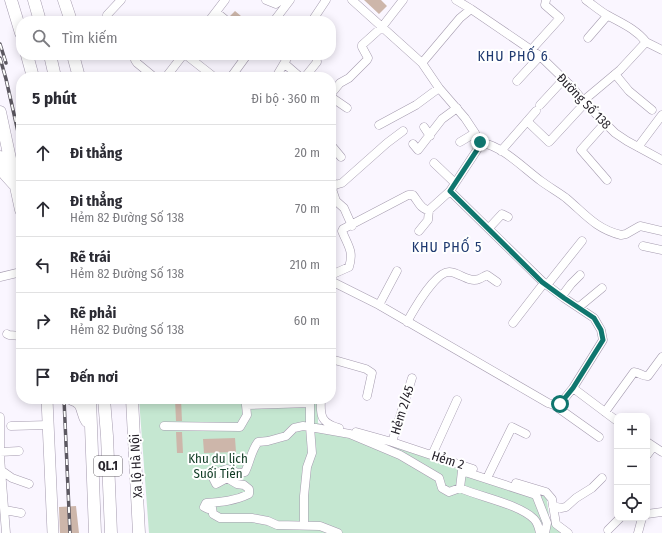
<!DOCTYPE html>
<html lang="vi">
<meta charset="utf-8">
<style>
:root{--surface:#fff;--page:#f7f7f7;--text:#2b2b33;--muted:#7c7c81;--line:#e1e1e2}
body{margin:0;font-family:"Fira Sans Condensed",sans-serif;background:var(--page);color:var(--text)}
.controls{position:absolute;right:12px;bottom:12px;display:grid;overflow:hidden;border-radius:8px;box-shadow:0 2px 10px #0003}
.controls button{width:36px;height:36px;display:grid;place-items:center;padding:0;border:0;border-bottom:1px solid var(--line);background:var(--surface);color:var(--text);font:20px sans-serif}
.stop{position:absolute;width:12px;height:12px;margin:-9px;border:3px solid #0f766e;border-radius:50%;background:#fff}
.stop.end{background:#0f766e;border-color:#fff;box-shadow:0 1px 4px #0008}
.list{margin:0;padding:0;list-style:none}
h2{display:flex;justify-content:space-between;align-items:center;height:52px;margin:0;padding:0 16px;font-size:17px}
h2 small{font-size:13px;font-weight:400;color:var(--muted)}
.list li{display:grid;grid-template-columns:26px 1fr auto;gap:12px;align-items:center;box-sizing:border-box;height:56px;padding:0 16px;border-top:1px solid var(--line)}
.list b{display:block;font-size:15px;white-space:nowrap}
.list p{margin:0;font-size:13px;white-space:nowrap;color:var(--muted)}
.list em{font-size:13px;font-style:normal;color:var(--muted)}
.icon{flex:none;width:22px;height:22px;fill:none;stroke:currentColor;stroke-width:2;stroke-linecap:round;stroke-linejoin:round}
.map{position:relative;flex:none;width:662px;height:533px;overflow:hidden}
.search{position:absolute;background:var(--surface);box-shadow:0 2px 10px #0003;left:16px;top:16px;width:320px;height:44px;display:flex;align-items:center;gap:10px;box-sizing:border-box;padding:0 14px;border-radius:16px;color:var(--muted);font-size:15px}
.panel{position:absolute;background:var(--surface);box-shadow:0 2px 10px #0003;left:16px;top:72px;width:320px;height:332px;border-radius:16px}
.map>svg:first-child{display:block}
</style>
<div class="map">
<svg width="662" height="533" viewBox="0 0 662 533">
<rect width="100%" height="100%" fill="#faf6ff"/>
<!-- green -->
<path fill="#c5e7d1" d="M139 399H318V423L546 494 550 523 564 533H149Z"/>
<!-- building -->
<path fill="#cdb6aa" d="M364 0H381L387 6 379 14Z
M235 11 247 21H232L230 16Z
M175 399H181L182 421H176Z
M176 432H182L183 453H177Z
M235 438 236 452 204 453 203 439Z
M76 506 79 533H60L59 507Z"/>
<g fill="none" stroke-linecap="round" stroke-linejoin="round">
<defs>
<path id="minor" d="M266 0 276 4 281 0
M456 0 471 9
M586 0C593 5 600 11 607 15 621 23 636 29 646 42
M216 12 227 21
M107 15 121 0
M209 21 225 0
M274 21 290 0
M312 21 326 0
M588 38 607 16
M532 49 560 18 545 5 546 0
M137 55 135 60 137 63 154 77
M186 55 214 77
M422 63 460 18 471 9 540 56 572 87 585 103 615 133 627 141 662 160
M285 64 300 77
M615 74 629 91 652 110
M166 77 183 55
M231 77 247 55
M276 77 289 55
M305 77 317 62 316 55
M517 81 540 56
M331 94 340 83 349 78 367 60 368 58 362 47V45L382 27 403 0
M331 97 347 108
M583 101 620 70 646 42 662 50
M540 105 564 79
M527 121 549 142 585 103
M605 123 581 150 607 180
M379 125 416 105 439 88
M424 127 430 136
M460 142 475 133
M480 142C504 147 522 167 541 181 549 187 558 192 566 198 585 214 596 229 621 235L626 234 640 226 662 231
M413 144 418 150 442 119 457 108
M331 145 341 157
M638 147 662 115
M501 151 536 111
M434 163 455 183
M331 180 335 185 342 183 387 143 403 131
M335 185 332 189 336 201 344 208 352 226
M489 228 502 214 508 217
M419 231 428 220 429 210
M643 246 662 250
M331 275 349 267C354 251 348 246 342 231L343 229 408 195H413C418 201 421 210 429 210L450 191 477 150 480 144 475 133 465 118 439 88 422 63 352 0
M0 277 21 272
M331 281 379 305 548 403 554 405 560 404 573 388 603 340 601 330 594 318 564 298 543 282 450 191
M547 285 582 241
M562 296 571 284 580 275
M379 305 397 271
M579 307 602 288
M407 322C413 311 436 270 450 272 460 273 469 283 479 279 482 278 484 276 487 275L497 282
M513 323 544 283
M7 334 9 335 21 336
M331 359 366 369 372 373 367 396
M573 388 617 421
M321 399C320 416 321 423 339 428
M554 405 599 437
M605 412 634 372C639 372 643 377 648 376L662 357
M0 417V457L6 533
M11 426 48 425
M164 426 240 427 247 415 246 405 310 403V427L350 434 400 455 439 478 442 488 449 492 460 488 462 471 536 495 547 523 545 533
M356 432 392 442 473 469
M392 442 412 378
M647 442 662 452
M0 452 19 451
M432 455 457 400
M647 455 653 447
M2 471 12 478 29 484
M489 474 512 427 526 434
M516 483 546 492 552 499 556 524 568 533
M460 488C480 497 519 504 534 519 538 523 539 528 540 533
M553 506 561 508 566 507 576 498 592 488 602 478
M5 510 21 513
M647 514 662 512
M304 525V496L307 467 312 453 310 427 303 426 294 428 286 436 268 441 258 442C251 451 250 462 245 472L238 473 227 469 219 472 213 478 216 484 227 478 237 484 244 485 249 489V494C235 501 221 502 206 503L204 507 208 509 212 508 213 514 220 518H252L268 521 277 525 320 526 338 533
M608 530 620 518
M638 533 642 518"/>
<path id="major" d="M47 399 53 533"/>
<path id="highway" d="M11 0 21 33
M34 0 40 21
M64 0 71 21
M27 55 33 77
M50 55 55 77
M73 55 79 77
M0 112 21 210
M0 157 5 174 14 184
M72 399C85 403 81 412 87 421
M90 399 95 533
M104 399 107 436 111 533
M132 399 139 533"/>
</defs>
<!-- minor casing -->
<use href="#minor" stroke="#a59baf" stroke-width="9"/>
<!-- major casing -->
<use href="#major" stroke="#a59baf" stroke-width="12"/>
<!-- highway casing -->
<use href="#highway" stroke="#a59baf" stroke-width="13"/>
<!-- minor -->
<use href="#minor" stroke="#fff" stroke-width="8"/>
<!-- major -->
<use href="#major" stroke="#fff" stroke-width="11"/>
<!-- highway -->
<use href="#highway" stroke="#fff" stroke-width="12"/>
<defs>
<path id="rail" d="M0 44 6 63
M0 58 6 79 21 145
M64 399 70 533"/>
</defs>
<!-- rail casing -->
<use href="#rail" stroke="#5c5861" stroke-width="3.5"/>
<!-- rail -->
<use href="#rail" stroke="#fff" stroke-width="2" stroke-dasharray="6" stroke-linecap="butt"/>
</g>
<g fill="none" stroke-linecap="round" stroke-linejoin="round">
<!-- route -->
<path stroke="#0f766e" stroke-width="5" d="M480 142 477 150 450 191 542 282 564 298 594 318 601 330 603 340 573 388 560 404"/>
</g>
<g text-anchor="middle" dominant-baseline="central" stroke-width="4" stroke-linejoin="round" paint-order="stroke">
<!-- shield labels -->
<rect fill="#fff" stroke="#68656b" stroke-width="1" x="94" y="456" width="28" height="20" rx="3"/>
<g font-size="12" font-weight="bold" fill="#27232b">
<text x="108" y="466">QL.1</text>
</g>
<!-- street labels -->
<g font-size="13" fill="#27232b" stroke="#fff">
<text transform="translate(584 101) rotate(46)">Đường Số 138</text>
<text transform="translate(402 410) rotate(-73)">Hẻm 2/45</text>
<text transform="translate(448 460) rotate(18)">Hẻm 2</text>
<text transform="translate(136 466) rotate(-93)">Xa lộ Hà Nội</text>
</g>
<!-- park labels -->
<g font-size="13" fill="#113c25" stroke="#fff">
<text x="218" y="458">Khu du lịch<tspan x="218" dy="15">Suối Tiên</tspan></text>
</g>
<!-- neighbourhood labels -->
<g font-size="14" letter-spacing="1" fill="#1f3a70" stroke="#fff">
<text x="513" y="56">KHU PHỐ 6</text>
<text x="447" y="247">KHU PHỐ 5</text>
</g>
</g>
</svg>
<div class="controls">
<button>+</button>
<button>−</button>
<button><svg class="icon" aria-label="locate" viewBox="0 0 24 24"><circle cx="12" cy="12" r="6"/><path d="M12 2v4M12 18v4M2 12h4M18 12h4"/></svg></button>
</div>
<div class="stop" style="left:560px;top:404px"></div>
<div class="stop end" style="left:480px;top:142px"></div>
<div class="search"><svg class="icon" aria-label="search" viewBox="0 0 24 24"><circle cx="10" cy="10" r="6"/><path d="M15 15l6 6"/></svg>Tìm kiếm</div>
<section class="panel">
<h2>5 phút<small>Đi bộ · 360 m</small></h2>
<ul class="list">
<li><svg class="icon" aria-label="ahead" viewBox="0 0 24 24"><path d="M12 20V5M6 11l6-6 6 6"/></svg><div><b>Đi thẳng</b></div><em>20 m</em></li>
<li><svg class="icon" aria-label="ahead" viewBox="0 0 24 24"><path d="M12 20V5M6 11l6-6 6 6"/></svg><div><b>Đi thẳng</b><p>Hẻm 82 Đường Số 138</p></div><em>70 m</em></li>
<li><svg class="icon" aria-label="left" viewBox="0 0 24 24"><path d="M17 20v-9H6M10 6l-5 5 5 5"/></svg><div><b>Rẽ trái</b><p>Hẻm 82 Đường Số 138</p></div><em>210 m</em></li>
<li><svg class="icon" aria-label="right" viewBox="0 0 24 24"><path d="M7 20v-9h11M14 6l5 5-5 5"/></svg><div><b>Rẽ phải</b><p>Hẻm 82 Đường Số 138</p></div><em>60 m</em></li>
<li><svg class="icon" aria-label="arrive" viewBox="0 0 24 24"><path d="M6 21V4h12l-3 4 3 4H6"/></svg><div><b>Đến nơi</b></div></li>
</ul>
</section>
</div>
